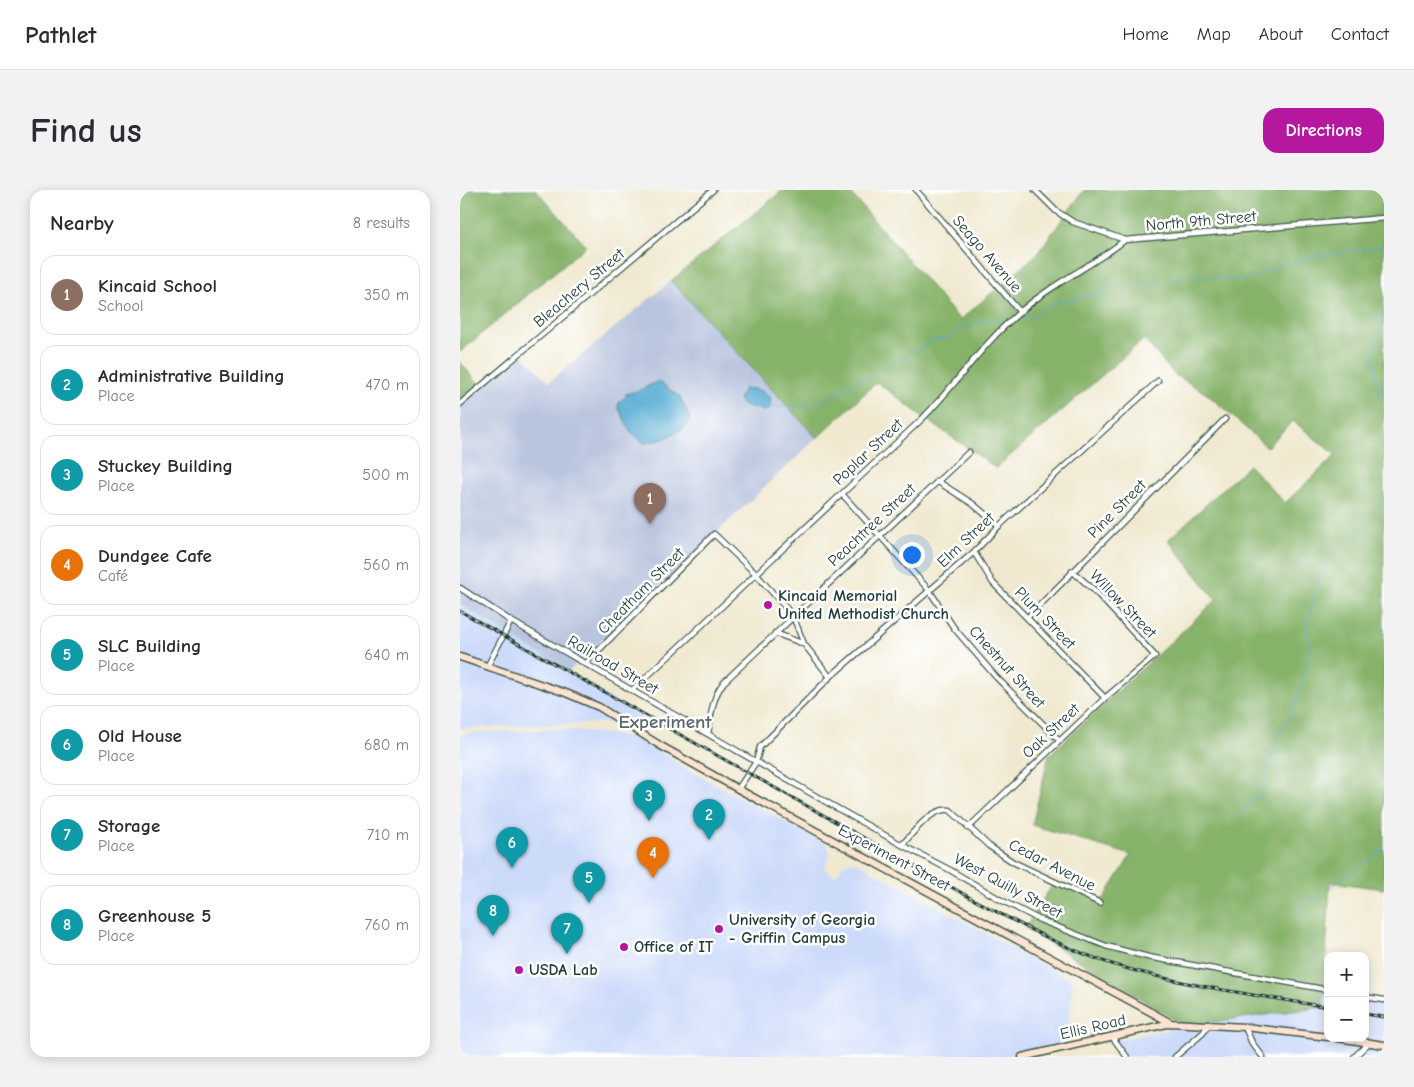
<!DOCTYPE html>
<meta charset="utf-8">
<style>
:root{--surface:#fff;--page:#f2f2f3;--text:#2b2b33;--muted:#7c7c81;--line:#e1e1e2;--accent:#b5179e}
body{margin:0;font-family:"Comic Neue",sans-serif;background:var(--page);color:var(--text)}
.controls{position:absolute;right:15px;bottom:15px;display:grid;overflow:hidden;border-radius:10px;box-shadow:0 2px 12px #0003}
.controls button{width:45px;height:45px;display:grid;place-items:center;padding:0;border:0;border-bottom:1px solid var(--line);background:var(--surface);color:var(--text);font:25px sans-serif}
.you{position:absolute;left:451px;top:364px;width:18px;height:18px;margin:-12px;border:4px solid #fff;border-radius:50%;background:#1a73e8;box-shadow:0 0 0 8px #1a73e833}
.badge{display:grid;place-items:center;width:32px;height:32px;border-radius:50%;background:var(--accent);color:#fff;font-size:16px;font-weight:700}
.pin{position:absolute;translate:-50% -41px;filter:drop-shadow(0 1px 2px #0008)}
.pin::after{content:'';position:absolute;top:26px;width:18px;height:15px;background:inherit;clip-path:polygon(0 0,100% 0,50% 100%)}
.list{margin:0;padding:0;list-style:none}
h2{display:flex;justify-content:space-between;align-items:center;height:65px;margin:0;padding:0 20px;font-size:21px}
h2 small{font-size:16px;font-weight:400;color:var(--muted)}
.list li{display:grid;grid-template-columns:32px 1fr auto;gap:15px;align-items:center;box-sizing:border-box;height:80px;margin:0 10px 10px;padding:0 10px;border:1px solid var(--line);border-radius:15px}
.list b{display:block;font-size:19px;white-space:nowrap}
.list p{margin:0;font-size:16px;white-space:nowrap;color:var(--muted)}
.list em{font-size:16px;font-style:normal;color:var(--muted)}
.map{position:relative;flex:none;width:924px;height:867px;overflow:hidden;border-radius:15px}
header{display:flex;align-items:center;gap:30px;box-sizing:border-box;height:70px;padding:0 25px;background:var(--surface);border-bottom:1px solid var(--line)}
header strong{font-size:24px}
nav{display:flex;gap:28px;margin-inline-start:auto;font-size:18px}
.intro{display:flex;align-items:center;justify-content:space-between;box-sizing:border-box;height:120px;padding:0 30px}
h1{margin:0;font-size:35px}
.button{padding:12px 22px;border-radius:15px;background:var(--accent);color:#fff;font-size:18px;font-weight:700}
main{display:flex;gap:30px;padding:0 30px}
aside{flex:1;background:var(--surface);border-radius:15px;box-shadow:0 2px 12px #0003}
.map>svg:first-child{display:block}
</style>
<header>
<strong>Pathlet</strong>
<nav><a>Home</a><a>Map</a><a>About</a><a>Contact</a></nav>
</header>
<div class="intro"><h1>Find us</h1><a class="button">Directions</a></div>
<main>
<aside>
<h2>Nearby<small>8 results</small></h2>
<ul class="list">
<li><span class="badge" style="background:#8d6e63">1</span><div><b>Kincaid School</b><p>School</p></div><em>350 m</em></li>
<li><span class="badge" style="background:#0f9aa8">2</span><div><b>Administrative Building</b><p>Place</p></div><em>470 m</em></li>
<li><span class="badge" style="background:#0f9aa8">3</span><div><b>Stuckey Building</b><p>Place</p></div><em>500 m</em></li>
<li><span class="badge" style="background:#e8710a">4</span><div><b>Dundgee Cafe</b><p>Café</p></div><em>560 m</em></li>
<li><span class="badge" style="background:#0f9aa8">5</span><div><b>SLC Building</b><p>Place</p></div><em>640 m</em></li>
<li><span class="badge" style="background:#0f9aa8">6</span><div><b>Old House</b><p>Place</p></div><em>680 m</em></li>
<li><span class="badge" style="background:#0f9aa8">7</span><div><b>Storage</b><p>Place</p></div><em>710 m</em></li>
<li><span class="badge" style="background:#0f9aa8">8</span><div><b>Greenhouse 5</b><p>Place</p></div><em>760 m</em></li>
</ul>
</aside>
<div class="map">
<svg width="924" height="867" viewBox="0 0 924 867">
<rect width="100%" height="100%" fill="#fff"/>
<filter id="ink" filterUnits="userSpaceOnUse"><feTurbulence type="fractalNoise" baseFrequency=".02" numOctaves="2"/><feDisplacementMap in="SourceGraphic" scale="10" xChannelSelector="R" yChannelSelector="G"/><feConvolveMatrix kernelMatrix="1 2 1 2 8 2 1 2 1" color-interpolation-filters="sRGB"/></filter>
<filter id="wash" filterUnits="userSpaceOnUse"><feTurbulence type="fractalNoise" baseFrequency=".0096" numOctaves="4" result="noise"/><feDisplacementMap in="SourceGraphic" scale="20" xChannelSelector="R" yChannelSelector="G"/><feGaussianBlur stdDeviation="1.12" result="paint"/><feColorMatrix in="noise" values="0 0 0 0 0 0 0 0 0 0 0 0 0 0 0 0 0 1.4 0 .05"/><feComposite in="paint" operator="in"/></filter>
<g filter="url(#wash)">
<rect width="100%" height="100%" fill="#f0e9d0"/>
<!-- built -->
<path fill="#cddbfa" d="M0 414 44 442 187 531 7 538 0 540Z
M105 539 180 548 225 578 367 654 370 665 364 679 376 686 384 673 394 671 613 791 607 852 542 867H0V546L11 543Z
M864 799H868V848H905V806L924 810V867H666L652 851 725 836 863 817Z"/>
<!-- industrial -->
<path fill="#b9c5de" d="M211 91 357 248 108 482 0 414V215L60 163 89 192Z"/>
<!-- forest -->
<path fill="#86b269" stroke="#52784e" d="M0 0H76L126 56 0 162Z
M323 0H388L500 130 576 65 624 0H924V699L870 692 863 817 725 836 565 738 594 692 643 710 671 665 572 635 589 565 756 410 708 350 789 275 825 313 876 265 833 231 807 257 747 204 714 184 684 149 536 278 463 227 417 192 357 248 211 91Z
M0 172 21 196 0 214Z"/>
<!-- water -->
<path fill="#55abd2" stroke="#3a7483" d="M198 191 220 207 230 229 223 239 201 250 184 253 170 241 158 217 159 212 167 206 165 204 178 201Z
M284 199C295 198 303 200 311 208L309 220 303 221 281 214 279 207Z"/>
<g fill="none" stroke-linecap="round" stroke-linejoin="round">
<!-- stream -->
<path stroke="#55abd2" stroke-width="1" d="M924 122 915 127V130L921 137 914 152V169L920 208 924 207
M558 127 573 126 582 119 594 113 645 102 654 97 670 93 687 92H707L742 86 785 90 827 72 851 67 924 56
M311 217H342L363 211 474 150 489 148 497 140 525 130 546 129
M775 627 784 620 793 609 802 606V597L814 564 815 554 821 539 831 526 842 494 851 453 846 435 852 413 857 401 861 382 895 344 916 316 924 309
M836 722 841 715 864 704 875 694 924 659"/>
</g>
</g>
<g filter="url(#ink)">
<g fill="none" stroke-linecap="round" stroke-linejoin="round">
<defs>
<path id="street" d="M456 0 560 122
M575 0 596 21 613 32 665 50 924 28
M0 214 253 0
M477 291 513 314 539 336
M382 304 469 400 494 438 536 487 599 550
M514 362 533 393 645 508
M0 398 51 431 368 613 442 655 490 680 541 710 580 730 646 756 688 767 868 800
M567 428 765 229
M315 443 344 454
M125 474 254 344 296 384 333 426 344 454 370 487
M28 475 51 431
M172 500C214 462 255 423 296 384 351 332 407 281 462 229 496 195 522 154 559 123 591 94 631 77 665 50
M248 544C251 526 252 507 264 492L509 262
M278 599 296 572 300 557 370 487 514 362 539 336 698 191
M508 638 645 508 695 466 634 400 612 381
M442 655C454 642 471 617 490 620L529 656 553 672 640 713
M905 807 924 810
M785 837 792 853 803 867
M653 848 667 867
M715 867 743 843 749 834
M894 867 910 852"/>
<path id="secondary" d="M0 467 106 503 139 517 201 556 278 599 711 833 785 837 868 847
M877 848 924 855
M562 867 711 833"/>
</defs>
<!-- street casing -->
<use href="#street" stroke="#3e574b" stroke-width="7"/>
<!-- secondary casing -->
<use href="#secondary" stroke="#3e574b" stroke-width="9"/>
<!-- street -->
<use href="#street" stroke="#fff" stroke-width="4.5"/>
<!-- secondary -->
<use href="#secondary" stroke="#fde4d1" stroke-width="6"/>
<defs>
<path id="rail" d="M0 421 518 712C562 735 605 759 652 774 722 796 796 805 868 817
M905 824 924 827"/>
</defs>
<!-- rail casing -->
<use href="#rail" stroke="#1f3d34" stroke-width="3"/>
<!-- rail -->
<use href="#rail" stroke="#fff" stroke-width="1" stroke-dasharray="4" stroke-linecap="butt"/>
</g>
</g>
<!-- markers -->
<g fill="#b5179e" stroke="#fff" stroke-width="2">
<circle cx="308" cy="415" r="5"/>
<circle cx="259" cy="739" r="5"/>
<circle cx="164" cy="757" r="5"/>
<circle cx="59" cy="780" r="5"/>
</g>
<g text-anchor="middle" dominant-baseline="central" stroke-width="5" stroke-linejoin="round" paint-order="stroke">
<!-- street labels -->
<g font-size="16" fill="#1f3d34" stroke="#fff">
<text transform="translate(741 31) rotate(-5)">North 9th Street</text>
<text transform="translate(527 64) rotate(49)">Seago Avenue</text>
<text transform="translate(119 98) rotate(-40)">Bleachery Street</text>
<text transform="translate(408 262) rotate(-43)">Poplar Street</text>
<text transform="translate(657 319) rotate(-45)">Pine Street</text>
<text transform="translate(412 335) rotate(-43)">Peachtree Street</text>
<text transform="translate(506 350) rotate(-43)">Elm Street</text>
<text transform="translate(181 401) rotate(-45)">Cheatham Street</text>
<text transform="translate(663 414) rotate(46)">Willow Street</text>
<text transform="translate(585 428) rotate(46)">Plum Street</text>
<text transform="translate(153 475) rotate(30)">Railroad Street</text>
<text transform="translate(547 477) rotate(48)">Chestnut Street</text>
<text transform="translate(591 541) rotate(-43)">Oak Street</text>
<text transform="translate(434 668) rotate(28)">Experiment Street</text>
<text transform="translate(592 675) rotate(27)">Cedar Avenue</text>
<text transform="translate(548 696) rotate(28)">West Quilly Street</text>
<text transform="translate(633 837) rotate(-13)">Ellis Road</text>
</g>
<!-- poi labels -->
<g font-size="16" font-weight="bold" fill="#1f3d34" stroke="#fff" text-anchor="start">
<text x="318" y="406">Kincaid Memorial<tspan x="318" dy="18">United Methodist Church</tspan></text>
<text x="269" y="730">University of Georgia<tspan x="269" dy="18">- Griffin Campus</tspan></text>
<text x="174" y="757">Office of IT</text>
<text x="69" y="780">USDA Lab</text>
</g>
<!-- quarter labels -->
<g font-size="19" font-weight="bold" fill="#5c6774" stroke="#fff">
<text x="205" y="532">Experiment</text>
</g>
</g>
</svg>
<div class="controls">
<button>+</button>
<button>−</button>
</div>
<div class="you"></div>
<div class="pin badge" style="left:190px;top:334px;background:#8d6e63">1</div>
<div class="pin badge" style="left:249px;top:650px;background:#0f9aa8">2</div>
<div class="pin badge" style="left:189px;top:631px;background:#0f9aa8">3</div>
<div class="pin badge" style="left:193px;top:688px;background:#e8710a">4</div>
<div class="pin badge" style="left:129px;top:713px;background:#0f9aa8">5</div>
<div class="pin badge" style="left:52px;top:678px;background:#0f9aa8">6</div>
<div class="pin badge" style="left:107px;top:764px;background:#0f9aa8">7</div>
<div class="pin badge" style="left:33px;top:746px;background:#0f9aa8">8</div>
</div>
</main>
